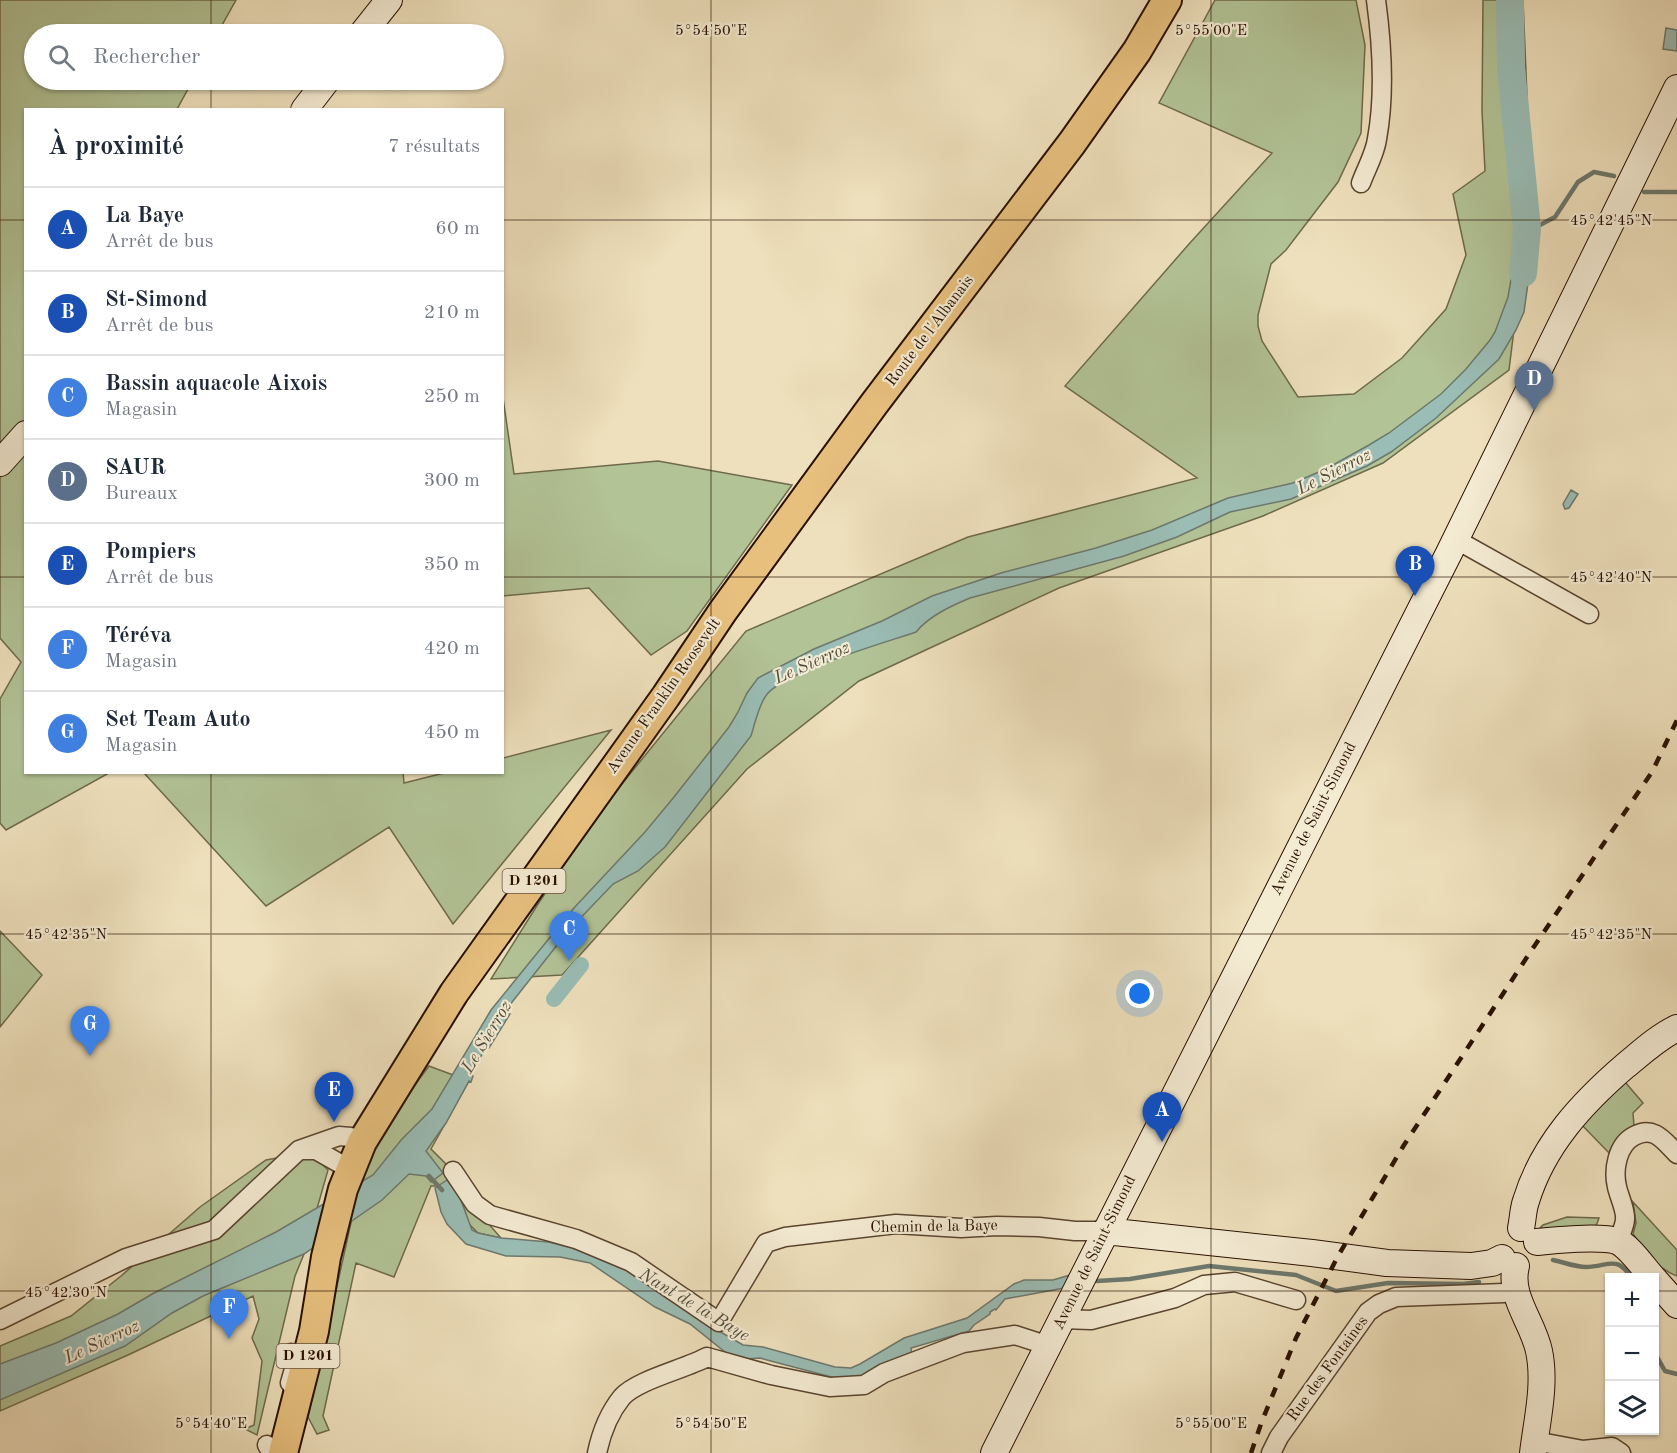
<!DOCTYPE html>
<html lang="fr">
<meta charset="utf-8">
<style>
:root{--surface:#fff;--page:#f2f2f3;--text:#1f2937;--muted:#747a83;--line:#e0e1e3;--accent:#8f2418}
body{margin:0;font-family:"Old Standard TT",serif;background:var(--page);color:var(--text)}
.controls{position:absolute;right:18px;bottom:18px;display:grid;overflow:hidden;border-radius:0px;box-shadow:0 2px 4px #0004}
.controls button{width:54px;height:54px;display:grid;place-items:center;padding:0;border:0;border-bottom:2px solid var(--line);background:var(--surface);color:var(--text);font:30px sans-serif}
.you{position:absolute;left:1140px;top:994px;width:21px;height:21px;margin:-15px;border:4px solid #fff;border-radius:50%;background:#1a73e8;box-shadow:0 0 0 9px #1a73e833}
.badge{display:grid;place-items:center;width:39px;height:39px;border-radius:50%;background:var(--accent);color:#fff;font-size:20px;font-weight:700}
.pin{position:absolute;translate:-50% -50px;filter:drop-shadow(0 2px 3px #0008)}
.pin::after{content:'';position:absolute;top:32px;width:21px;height:18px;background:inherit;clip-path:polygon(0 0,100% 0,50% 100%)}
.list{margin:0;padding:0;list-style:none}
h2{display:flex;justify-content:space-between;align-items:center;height:78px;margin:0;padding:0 24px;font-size:26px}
h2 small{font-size:20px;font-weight:400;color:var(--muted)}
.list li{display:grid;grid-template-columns:39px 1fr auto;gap:18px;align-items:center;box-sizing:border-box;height:84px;padding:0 24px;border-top:2px solid var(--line)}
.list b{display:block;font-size:22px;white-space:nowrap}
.list p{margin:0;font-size:20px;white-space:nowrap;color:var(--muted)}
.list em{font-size:20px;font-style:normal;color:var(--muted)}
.icon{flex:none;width:33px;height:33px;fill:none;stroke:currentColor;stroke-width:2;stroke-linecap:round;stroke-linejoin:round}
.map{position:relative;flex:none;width:1677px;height:1453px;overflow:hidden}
.search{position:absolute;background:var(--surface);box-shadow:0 2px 4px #0004;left:24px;top:24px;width:480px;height:66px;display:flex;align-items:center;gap:15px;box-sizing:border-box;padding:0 21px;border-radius:33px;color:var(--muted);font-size:22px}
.panel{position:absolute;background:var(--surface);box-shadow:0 2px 4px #0004;left:24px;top:108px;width:480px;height:666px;border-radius:0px}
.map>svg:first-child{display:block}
</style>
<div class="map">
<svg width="1677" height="1453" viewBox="0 0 1677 1453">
<rect width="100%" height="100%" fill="#eee0bc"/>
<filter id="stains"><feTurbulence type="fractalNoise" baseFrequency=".00333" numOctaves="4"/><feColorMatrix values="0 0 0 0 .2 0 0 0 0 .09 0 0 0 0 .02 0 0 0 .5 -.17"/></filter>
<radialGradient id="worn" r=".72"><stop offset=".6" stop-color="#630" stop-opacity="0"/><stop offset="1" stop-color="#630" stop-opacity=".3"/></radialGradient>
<!-- green -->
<path fill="#b2c396" stroke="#6e6a4b" stroke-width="1.5" d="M0 0H236L217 34H34V80H193L177 109 26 110V772L109 773 6 830 0 823V699L21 662 0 638Z
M1215 0H1356L1365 45 1361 133 1338 182 1286 250 1271 264 1258 315V326L1262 341 1298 397 1354 394 1402 358 1446 309 1466 255 1453 194 1485 171 1482 111 1483 0H1523L1531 192 1509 370 1383 463 1263 516 1059 588 859 681 747 769 562 975 491 979 538 904 600 811 746 631 968 537 1197 478 1065 386 1189 244 1272 153 1159 103Z
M503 398 514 474 658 461 792 485 687 631 651 655 589 588 503 596Z
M611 730 453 924 389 827 266 906 144 773 403 772 404 783 444 773 502 772 503 758Z
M0 931 42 975 0 1027Z
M429 1066 469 1081 431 1149 453 1171 480 1214 501 1238 478 1233 469 1224 462 1202 438 1186H431L394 1277 356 1263 323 1416 329 1430 317 1434 308 1417 362 1173 380 1132Z
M1625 1082 1643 1103 1633 1113 1634 1126C1622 1133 1614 1140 1609 1153L1581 1124Z
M310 1152 328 1170 304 1254 295 1276 257 1435 245 1429 254 1425 262 1361 252 1338 259 1319 253 1296 128 1355 0 1411V1346L71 1316 121 1276 200 1207 266 1160Z
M1633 1202 1677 1250V1276C1657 1269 1645 1250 1633 1234L1636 1223Z
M1567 1217 1599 1218 1596 1226 1543 1234 1540 1228 1543 1225Z"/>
<!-- water -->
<path fill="#9abdb5" stroke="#6d786d" stroke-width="1.5" d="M1666 28 1677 30V51L1663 49Z
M1535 232 1524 312 1516 330 1499 359 1436 418 1391 452 1367 466 1291 499 1230 512 1177 537 1124 556 970 598C951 606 929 616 916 632 887 642 778 673 765 697 758 708 755 723 751 736L747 741 665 847 638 871 613 884 569 930 505 1011 510 1014 489 1048H486L470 1074 473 1076 471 1082 469 1081 446 1123 426 1151 443 1173 431 1182 426 1176 409 1174 382 1200 304 1254 203 1296 172 1313 125 1346 0 1400V1364L56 1343 118 1314 154 1293 276 1232 373 1175 402 1139 432 1109 491 1010 573 909 645 832 674 797 729 727 738 712 747 693 758 678 814 649 882 621 932 596 1001 573 1096 548 1152 530 1228 498 1293 483 1326 469 1369 445 1389 433 1441 394 1466 369 1490 340 1495 332 1508 297 1518 239Z
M1571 490 1578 494 1569 508 1565 509 1563 504Z
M447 1180 459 1195 472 1230 478 1233 501 1238 549 1242 594 1254 641 1275 663 1296 692 1313 702 1322 706 1319 710 1326 743 1345 763 1347 835 1367 851 1368 860 1364 904 1338 967 1318 1014 1284 1024 1280H1053L1070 1275 1064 1288 1005 1299 996 1310 995 1309 990 1312V1314L974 1325 969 1331 911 1348 912 1356 858 1379H839L767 1360 760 1358 744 1359 730 1356 690 1324 655 1307 590 1263 560 1257 506 1256 466 1244 447 1224 441 1212 435 1188Z"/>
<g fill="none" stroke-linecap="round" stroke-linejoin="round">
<!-- stream -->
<path stroke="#6d786d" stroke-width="4.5" d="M1644 192H1677
M1527 229 1538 226 1555 217 1578 182 1594 172 1614 176
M429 1176 442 1190
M1553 1260C1563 1262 1575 1267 1586 1267 1608 1267 1616 1254 1632 1278
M1097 1281 1130 1279 1209 1266 1296 1275 1336 1291 1388 1283 1463 1284 1479 1282
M1654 1349 1656 1355 1665 1371 1677 1374"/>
<!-- canal -->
<path stroke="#9abdb5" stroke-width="16" d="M554 999 581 965"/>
<!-- river -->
<path stroke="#9abdb5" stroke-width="28" d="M1510 0 1511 68 1527 229 1523 273"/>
<defs>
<path id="street" d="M1361 183C1366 169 1375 154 1377 139 1385 95 1382 44 1376 0
M1455 539 1589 614
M301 1150H316L339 1163
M453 1171 475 1204 490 1215 576 1239 631 1262 719 1322 766 1243 785 1237 896 1224 961 1228 997 1226 1039 1227 1075 1231H1105
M1618 1241C1620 1235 1625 1226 1625 1219 1626 1211 1619 1196 1617 1187 1613 1170 1617 1145 1634 1136 1654 1125 1664 1141 1677 1154
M1062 1319 1091 1320 1175 1298 1204 1285 1235 1282 1296 1300
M0 1320 126 1258 214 1230 299 1150 339 1136 351 1137
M290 1383 294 1369 291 1353
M1535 1441 1583 1450 1612 1447 1621 1453
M267 1445 272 1453
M597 1453C601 1434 609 1413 622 1397 637 1380 685 1369 707 1357L771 1375 830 1387 864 1385 884 1373 963 1343 1015 1335 1049 1346
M1271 1453 1279 1437 1368 1312 1379 1304 1396 1297 1504 1293"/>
<path id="secondary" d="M362 34 389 0
M304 110 327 80
M0 463 26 434
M1521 1228C1523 1219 1523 1209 1526 1201 1543 1145 1582 1103 1625 1066 1641 1053 1658 1037 1677 1028
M1105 1231 1312 1253 1387 1263 1471 1266 1492 1263 1502 1258
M1537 1242C1554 1240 1601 1236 1617 1241 1629 1246 1644 1268 1653 1278
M1516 1266C1508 1296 1533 1322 1539 1351 1546 1384 1537 1420 1533 1453
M1654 1279 1677 1305
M994 1453 1449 553 1677 88"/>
<path id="primary" d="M283 1453 314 1331 326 1257 343 1189 362 1142 454 993 666 696 723 611 874 404 1072 143 1137 51 1167 0"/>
</defs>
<!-- street casing -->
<use href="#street" stroke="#5a442f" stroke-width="21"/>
<!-- secondary casing -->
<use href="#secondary" stroke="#291000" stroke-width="28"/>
<!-- primary casing -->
<use href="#primary" stroke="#291000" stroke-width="32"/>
<!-- street -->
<use href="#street" stroke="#f4ebd3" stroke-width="18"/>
<!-- secondary -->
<use href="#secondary" stroke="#f4ebd3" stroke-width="26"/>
<!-- primary -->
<use href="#primary" stroke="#e7c07e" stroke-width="28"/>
<!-- rail -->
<path stroke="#291000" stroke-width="4.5" stroke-dasharray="10 10" stroke-linecap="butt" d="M1251 1453 1262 1421 1296 1338 1338 1256 1404 1145 1531 951 1652 772 1677 720"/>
</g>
<!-- ticks -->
<path fill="none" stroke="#291000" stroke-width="1.5" stroke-opacity="0.45" d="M211 0V34M711 0V1453M1211 0V1453M211 80V110M0 220H26M502 220H1677M0 577H26M502 577H1677M211 772V1453M0 934H1677M0 1291H1610M1654 1291H1677"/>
<g text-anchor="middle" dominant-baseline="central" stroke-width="4.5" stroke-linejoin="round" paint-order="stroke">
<!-- shield labels -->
<g fill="#f4ebd3" stroke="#66523f" stroke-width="1.5">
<rect x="502.5" y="869" width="63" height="24" rx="4.5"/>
<rect x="276.5" y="1344" width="63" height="24" rx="4.5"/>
</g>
<g font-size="15" font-weight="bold" fill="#291000">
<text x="534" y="881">D 1201</text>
<text x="308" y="1356">D 1201</text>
</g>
<!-- street labels -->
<g font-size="16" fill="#291000" stroke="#f4ebd3">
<text transform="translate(930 331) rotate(-53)">Route de l'Albanais</text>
<text transform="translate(664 696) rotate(-55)">Avenue Franklin Roosevelt</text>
<text transform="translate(1314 819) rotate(-63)">Avenue de Saint-Simond</text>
<text transform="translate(934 1227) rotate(-1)">Chemin de la Baye</text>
<text transform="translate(1095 1253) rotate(-64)">Avenue de Saint-Simond</text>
<text transform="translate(1328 1369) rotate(-54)">Rue des Fontaines</text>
</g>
<!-- water labels -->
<g font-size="18" font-style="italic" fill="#514d3f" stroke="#f4ebd3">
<text transform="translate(1334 472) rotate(-27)">Le Sierroz</text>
<text transform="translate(812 663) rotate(-24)">Le Sierroz</text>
<text transform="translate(487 1037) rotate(-59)">Le Sierroz</text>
<text transform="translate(694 1305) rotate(31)">Nant de la Baye</text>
<text transform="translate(102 1342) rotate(-25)">Le Sierroz</text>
</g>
</g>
<g font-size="15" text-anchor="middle" fill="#291000" stroke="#f4ebd3" stroke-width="4.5" stroke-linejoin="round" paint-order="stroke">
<text x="711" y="35">5°54'50"E</text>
<text x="1211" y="35">5°55'00"E</text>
<text x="1611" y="225">45°42'45"N</text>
<text x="1611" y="582">45°42'40"N</text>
<text x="66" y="939">45°42'35"N</text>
<text x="1611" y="939">45°42'35"N</text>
<text x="66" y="1297">45°42'30"N</text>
<text x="211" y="1428">5°54'40"E</text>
<text x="711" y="1428">5°54'50"E</text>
<text x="1211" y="1428">5°55'00"E</text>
</g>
<rect width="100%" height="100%" filter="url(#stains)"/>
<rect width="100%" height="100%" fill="url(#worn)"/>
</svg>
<div class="controls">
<button>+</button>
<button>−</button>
<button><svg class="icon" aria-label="layers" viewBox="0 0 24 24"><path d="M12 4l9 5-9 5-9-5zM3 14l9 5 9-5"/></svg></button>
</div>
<div class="you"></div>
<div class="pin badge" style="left:1162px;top:1142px;background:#1a4fb4">A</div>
<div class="pin badge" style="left:1415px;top:596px;background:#1a4fb4">B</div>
<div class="pin badge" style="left:569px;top:961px;background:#3f7fe0">C</div>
<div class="pin badge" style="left:1534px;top:411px;background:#5c6f8a">D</div>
<div class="pin badge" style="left:334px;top:1122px;background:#1a4fb4">E</div>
<div class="pin badge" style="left:229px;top:1339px;background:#3f7fe0">F</div>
<div class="pin badge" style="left:90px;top:1056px;background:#3f7fe0">G</div>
<div class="search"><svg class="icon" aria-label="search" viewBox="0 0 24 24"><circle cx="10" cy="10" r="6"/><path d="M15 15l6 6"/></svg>Rechercher</div>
<section class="panel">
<h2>À proximité<small>7 résultats</small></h2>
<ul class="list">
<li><span class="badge" style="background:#1a4fb4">A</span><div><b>La Baye</b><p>Arrêt de bus</p></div><em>60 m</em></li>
<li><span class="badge" style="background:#1a4fb4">B</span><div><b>St-Simond</b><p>Arrêt de bus</p></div><em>210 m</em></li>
<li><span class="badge" style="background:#3f7fe0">C</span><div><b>Bassin aquacole Aixois</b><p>Magasin</p></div><em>250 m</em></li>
<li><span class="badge" style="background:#5c6f8a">D</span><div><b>SAUR</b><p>Bureaux</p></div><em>300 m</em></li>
<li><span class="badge" style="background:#1a4fb4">E</span><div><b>Pompiers</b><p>Arrêt de bus</p></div><em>350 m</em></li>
<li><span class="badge" style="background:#3f7fe0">F</span><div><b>Téréva</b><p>Magasin</p></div><em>420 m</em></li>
<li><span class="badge" style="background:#3f7fe0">G</span><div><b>Set Team Auto</b><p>Magasin</p></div><em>450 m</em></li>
</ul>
</section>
</div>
